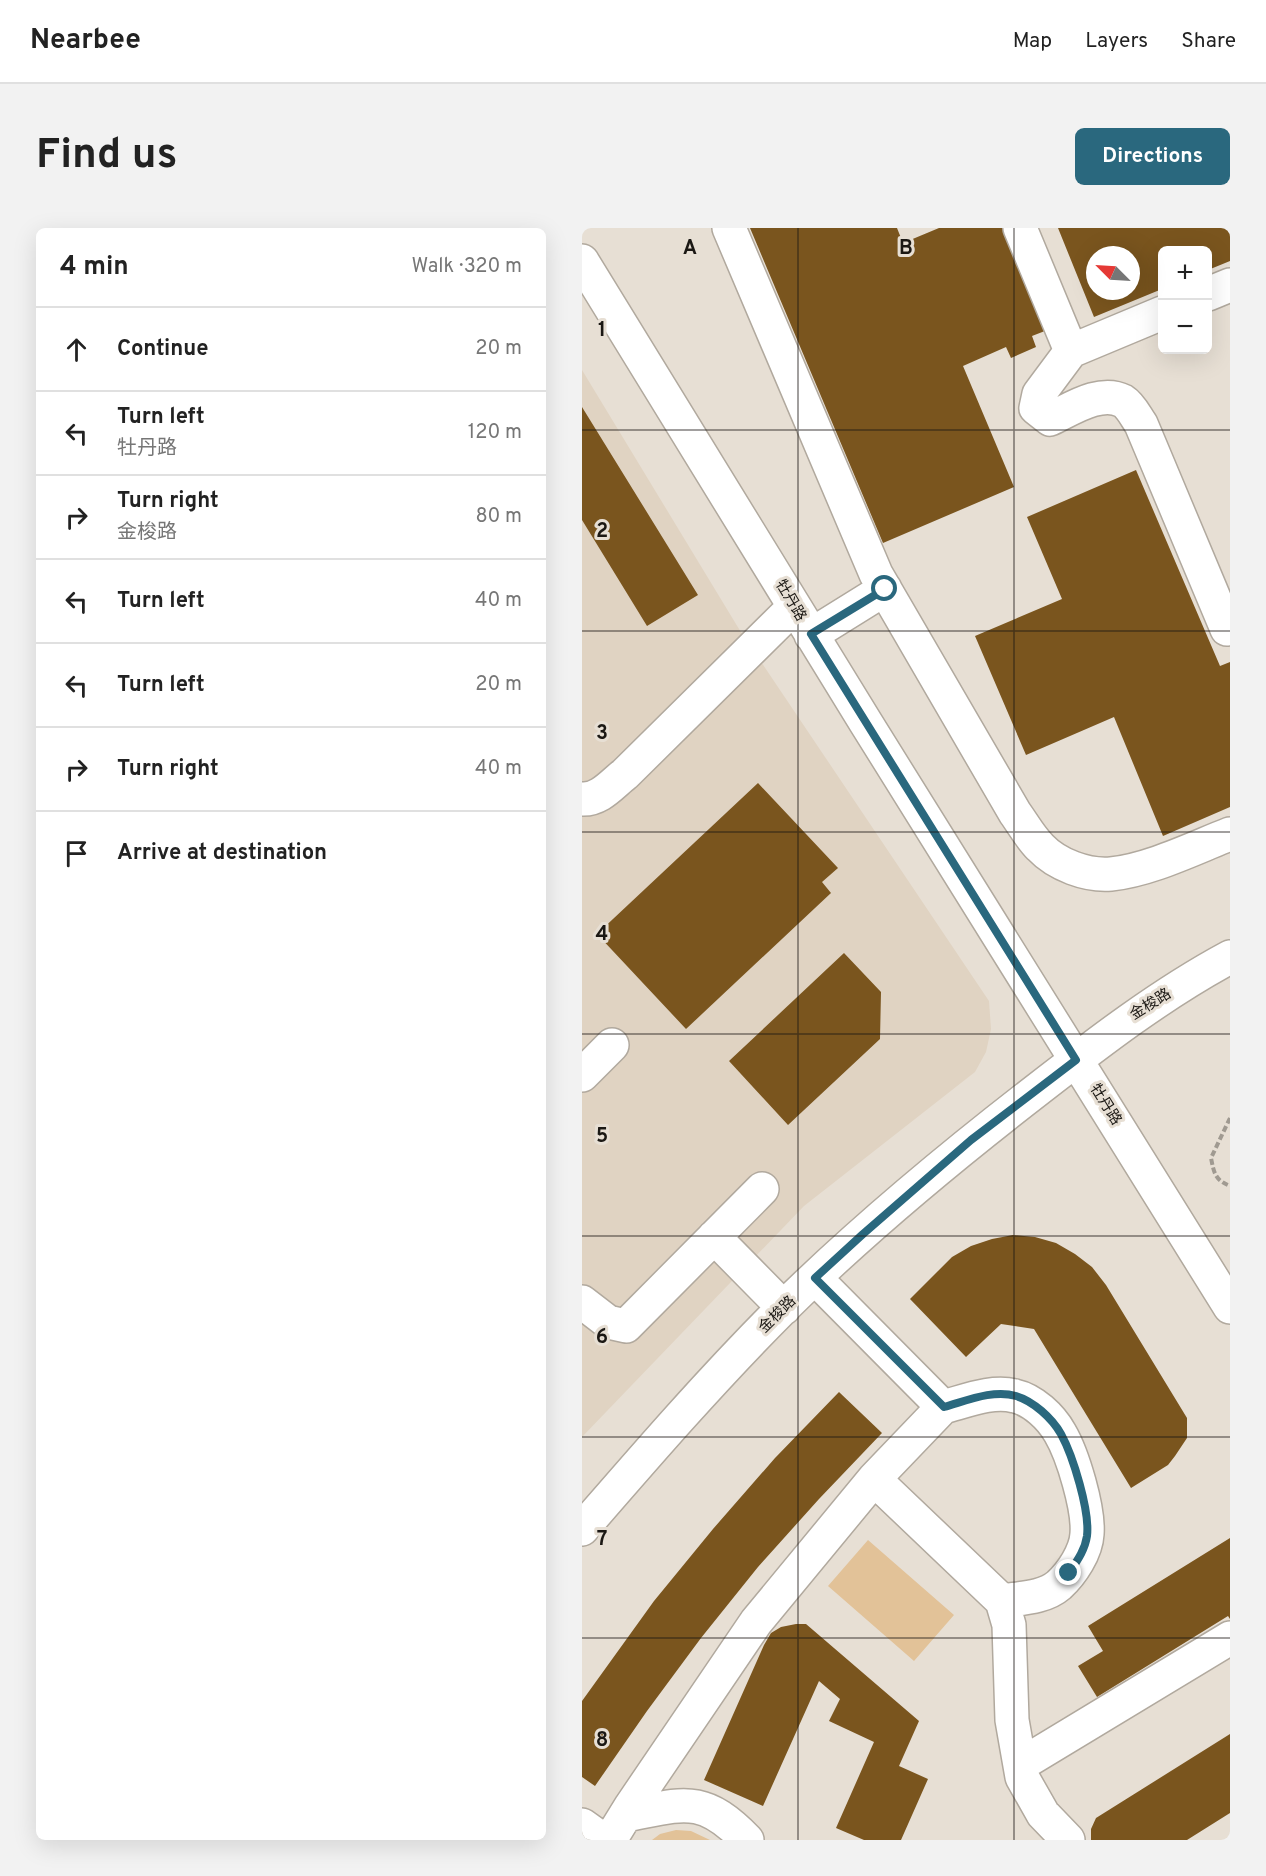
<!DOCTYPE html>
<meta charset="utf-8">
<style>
:root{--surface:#fff;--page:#f2f2f2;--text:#222;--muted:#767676;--line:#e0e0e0;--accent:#2a687e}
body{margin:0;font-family:Overpass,"Noto Sans SC",sans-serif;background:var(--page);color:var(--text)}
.controls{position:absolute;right:18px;top:18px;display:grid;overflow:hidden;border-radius:9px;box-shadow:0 6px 24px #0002}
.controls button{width:54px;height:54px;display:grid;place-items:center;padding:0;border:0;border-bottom:2px solid var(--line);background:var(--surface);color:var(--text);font:30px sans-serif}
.compass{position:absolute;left:504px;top:18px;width:54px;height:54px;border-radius:50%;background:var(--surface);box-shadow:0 6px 24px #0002;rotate:294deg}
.stop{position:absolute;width:18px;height:18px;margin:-14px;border:4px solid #2a687e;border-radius:50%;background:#fff}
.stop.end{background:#2a687e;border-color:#fff;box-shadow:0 2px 6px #0008}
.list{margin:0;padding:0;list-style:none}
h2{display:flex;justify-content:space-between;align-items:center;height:78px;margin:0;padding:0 24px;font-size:26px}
h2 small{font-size:20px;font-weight:400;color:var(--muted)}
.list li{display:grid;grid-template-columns:39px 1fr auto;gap:18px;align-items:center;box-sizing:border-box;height:84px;padding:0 24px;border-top:2px solid var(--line)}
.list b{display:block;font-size:22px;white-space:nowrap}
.list p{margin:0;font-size:20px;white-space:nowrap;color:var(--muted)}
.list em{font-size:20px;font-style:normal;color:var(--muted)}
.icon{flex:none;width:33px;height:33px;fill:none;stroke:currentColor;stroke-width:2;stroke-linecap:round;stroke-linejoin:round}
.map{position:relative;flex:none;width:648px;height:1612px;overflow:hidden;border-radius:9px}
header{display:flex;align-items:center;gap:36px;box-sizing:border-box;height:84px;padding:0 30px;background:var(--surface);border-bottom:2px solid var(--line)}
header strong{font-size:28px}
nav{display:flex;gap:33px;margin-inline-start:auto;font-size:21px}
.intro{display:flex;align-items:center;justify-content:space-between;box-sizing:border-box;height:144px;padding:0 36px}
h1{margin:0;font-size:42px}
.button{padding:15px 27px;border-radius:9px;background:var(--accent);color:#fff;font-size:21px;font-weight:700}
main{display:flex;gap:36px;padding:0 36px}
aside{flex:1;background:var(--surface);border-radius:9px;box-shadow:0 6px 24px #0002}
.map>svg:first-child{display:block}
</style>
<header>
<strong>Nearbee</strong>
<nav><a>Map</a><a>Layers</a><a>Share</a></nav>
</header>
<div class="intro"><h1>Find us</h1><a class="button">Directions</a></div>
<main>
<aside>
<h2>4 min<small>Walk · 320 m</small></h2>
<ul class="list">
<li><svg class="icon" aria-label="ahead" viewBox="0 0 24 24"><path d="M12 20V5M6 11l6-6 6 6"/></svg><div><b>Continue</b></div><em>20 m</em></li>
<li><svg class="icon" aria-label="left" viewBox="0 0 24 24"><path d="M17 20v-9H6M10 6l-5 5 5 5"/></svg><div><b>Turn left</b><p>牡丹路</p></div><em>120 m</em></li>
<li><svg class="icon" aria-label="right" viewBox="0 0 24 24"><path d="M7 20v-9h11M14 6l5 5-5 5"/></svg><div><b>Turn right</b><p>金梭路</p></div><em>80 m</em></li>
<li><svg class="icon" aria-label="left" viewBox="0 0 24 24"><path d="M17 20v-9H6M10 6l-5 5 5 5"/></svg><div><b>Turn left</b></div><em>40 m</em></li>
<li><svg class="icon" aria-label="left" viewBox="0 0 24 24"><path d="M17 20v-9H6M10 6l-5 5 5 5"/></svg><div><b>Turn left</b></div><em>20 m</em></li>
<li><svg class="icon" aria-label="right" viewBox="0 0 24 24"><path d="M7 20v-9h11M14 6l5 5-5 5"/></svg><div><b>Turn right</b></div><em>40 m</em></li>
<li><svg class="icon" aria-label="arrive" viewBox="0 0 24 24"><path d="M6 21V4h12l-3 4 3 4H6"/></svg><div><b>Arrive at destination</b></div></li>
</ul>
</aside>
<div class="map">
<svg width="648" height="1612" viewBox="0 0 648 1612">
<rect width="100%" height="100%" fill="#e7dfd4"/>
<!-- built -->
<path fill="#e0d3c2" d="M0 142 157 401 407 773 409 801 404 824 393 844 222 978 0 1209Z"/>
<!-- green -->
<path fill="#e2c298" d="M286 1312 372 1387 332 1433 246 1358Z
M94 1602 109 1603 128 1612H70L78 1606Z"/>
<!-- building -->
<path fill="#7a551e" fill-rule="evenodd" d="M168 0H315L321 15 357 0H426L468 101 450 108 454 119 429 130 424 119 381 138 432 259 301 315Z
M476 0H648V33L626 42V22H580V61L512 89ZM513 27H549V63H513Z
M0 179 116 367 65 398 0 292Z
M554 242 638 438 648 434V579L581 608 532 489 444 527 393 408 480 371 445 289Z
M176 555 256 640 240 654 249 665 104 801 15 706Z
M262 725 299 764 298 811 206 897 147 833Z
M431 1007 453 1009 474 1015 493 1026 510 1039 524 1057 605 1190V1210L593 1228 586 1237 549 1260 452 1101 419 1096 384 1129 328 1071 370 1029 389 1018 410 1011Z
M257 1164 300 1205 237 1271 176 1339 119 1410 65 1483 13 1558 0 1549V1473L72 1373 131 1301 193 1230Z
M648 1310V1391L646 1388 515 1469 496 1438 521 1423 506 1398Z
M214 1396H224L337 1493 317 1538 346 1551 319 1612H282L254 1600 292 1514 247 1493 258 1471 237 1453 181 1578 122 1552 182 1417 189 1405 199 1399Z
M648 1506V1585L605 1612H509V1601L514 1590Z"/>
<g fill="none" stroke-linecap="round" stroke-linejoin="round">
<defs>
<path id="minor" d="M147 0 294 346 433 585C441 596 448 609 458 619 475 637 505 648 529 646 568 642 612 620 648 606
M438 0 489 123 580 85
M0 33 284 495 648 1079
M626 66 648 57
M489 123 457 166 454 180 468 191C488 182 518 161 541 173 549 178 554 189 559 196L645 401 648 400
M229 407 303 361
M0 571C18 572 30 556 43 546L212 379
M0 847 30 817
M132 1009 202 1080
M0 1074 26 1094 44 1098 180 961
M361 1179C384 1173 410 1162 433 1168 451 1172 469 1189 478 1205 491 1227 507 1281 505 1306 504 1324 490 1345 477 1357 462 1370 439 1370 420 1373
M292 1251 420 1373 427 1397 430 1492 440 1549 461 1586 486 1612
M0 1301C65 1226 130 1151 201 1080 280 1002 367 930 455 862 517 814 579 766 648 729
M438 1537 648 1410
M44 1587C102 1576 120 1566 165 1612
M0 1597 21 1612
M28 1612 49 1578 174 1394 292 1251 361 1179 233 1050"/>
</defs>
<!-- minor casing -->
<use href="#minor" stroke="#b1a99e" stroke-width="36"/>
<!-- path -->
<path stroke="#a09a91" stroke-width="4" stroke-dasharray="6 3" stroke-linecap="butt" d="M648 890 629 930C632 945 633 952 648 958"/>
<!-- minor -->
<use href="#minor" stroke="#fff" stroke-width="33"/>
</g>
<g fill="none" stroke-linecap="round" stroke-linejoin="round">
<!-- route -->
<path stroke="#2a687e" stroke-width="8" d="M303 361 229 406 494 832 389 912 281 1006 233 1050 362 1179C384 1173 411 1161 434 1168 451 1173 470 1190 479 1206 491 1228 508 1283 505 1308 503 1322 495 1333 487 1345"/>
</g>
<!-- grid -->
<path fill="none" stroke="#1b1814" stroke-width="1.5" stroke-opacity="0.55" d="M216 0V1612M432 0V1612M0 202H648M0 403H648M0 604H648M0 806H648M0 1008H648M0 1209H648M0 1410H648"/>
<g text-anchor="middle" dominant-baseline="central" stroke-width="6" stroke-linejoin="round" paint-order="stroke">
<!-- street labels -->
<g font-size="15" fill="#1b1814" stroke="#e7dfd4">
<text transform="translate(208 373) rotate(59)">牡丹路</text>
<text transform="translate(569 777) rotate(-32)">金梭路</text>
<text transform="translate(523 877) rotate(58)">牡丹路</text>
<text transform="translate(196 1087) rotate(-45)">金梭路</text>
</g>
</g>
<g font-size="20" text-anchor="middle" font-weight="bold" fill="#1b1814" stroke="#e7dfd4" stroke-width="6" stroke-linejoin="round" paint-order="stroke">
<text x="108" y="26">A</text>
<text x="324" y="26">B</text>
<text x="20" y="108">1</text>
<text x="20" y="309">2</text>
<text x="20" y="511">3</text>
<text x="20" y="712">4</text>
<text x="20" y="914">5</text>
<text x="20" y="1115">6</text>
<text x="20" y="1317">7</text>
<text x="20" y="1518">8</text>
</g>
</svg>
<div class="controls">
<button>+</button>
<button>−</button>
</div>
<svg class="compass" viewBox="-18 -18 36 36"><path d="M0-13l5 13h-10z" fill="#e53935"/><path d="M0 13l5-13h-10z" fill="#767676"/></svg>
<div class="stop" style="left:303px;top:361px"></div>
<div class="stop end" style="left:487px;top:1345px"></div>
</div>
</main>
